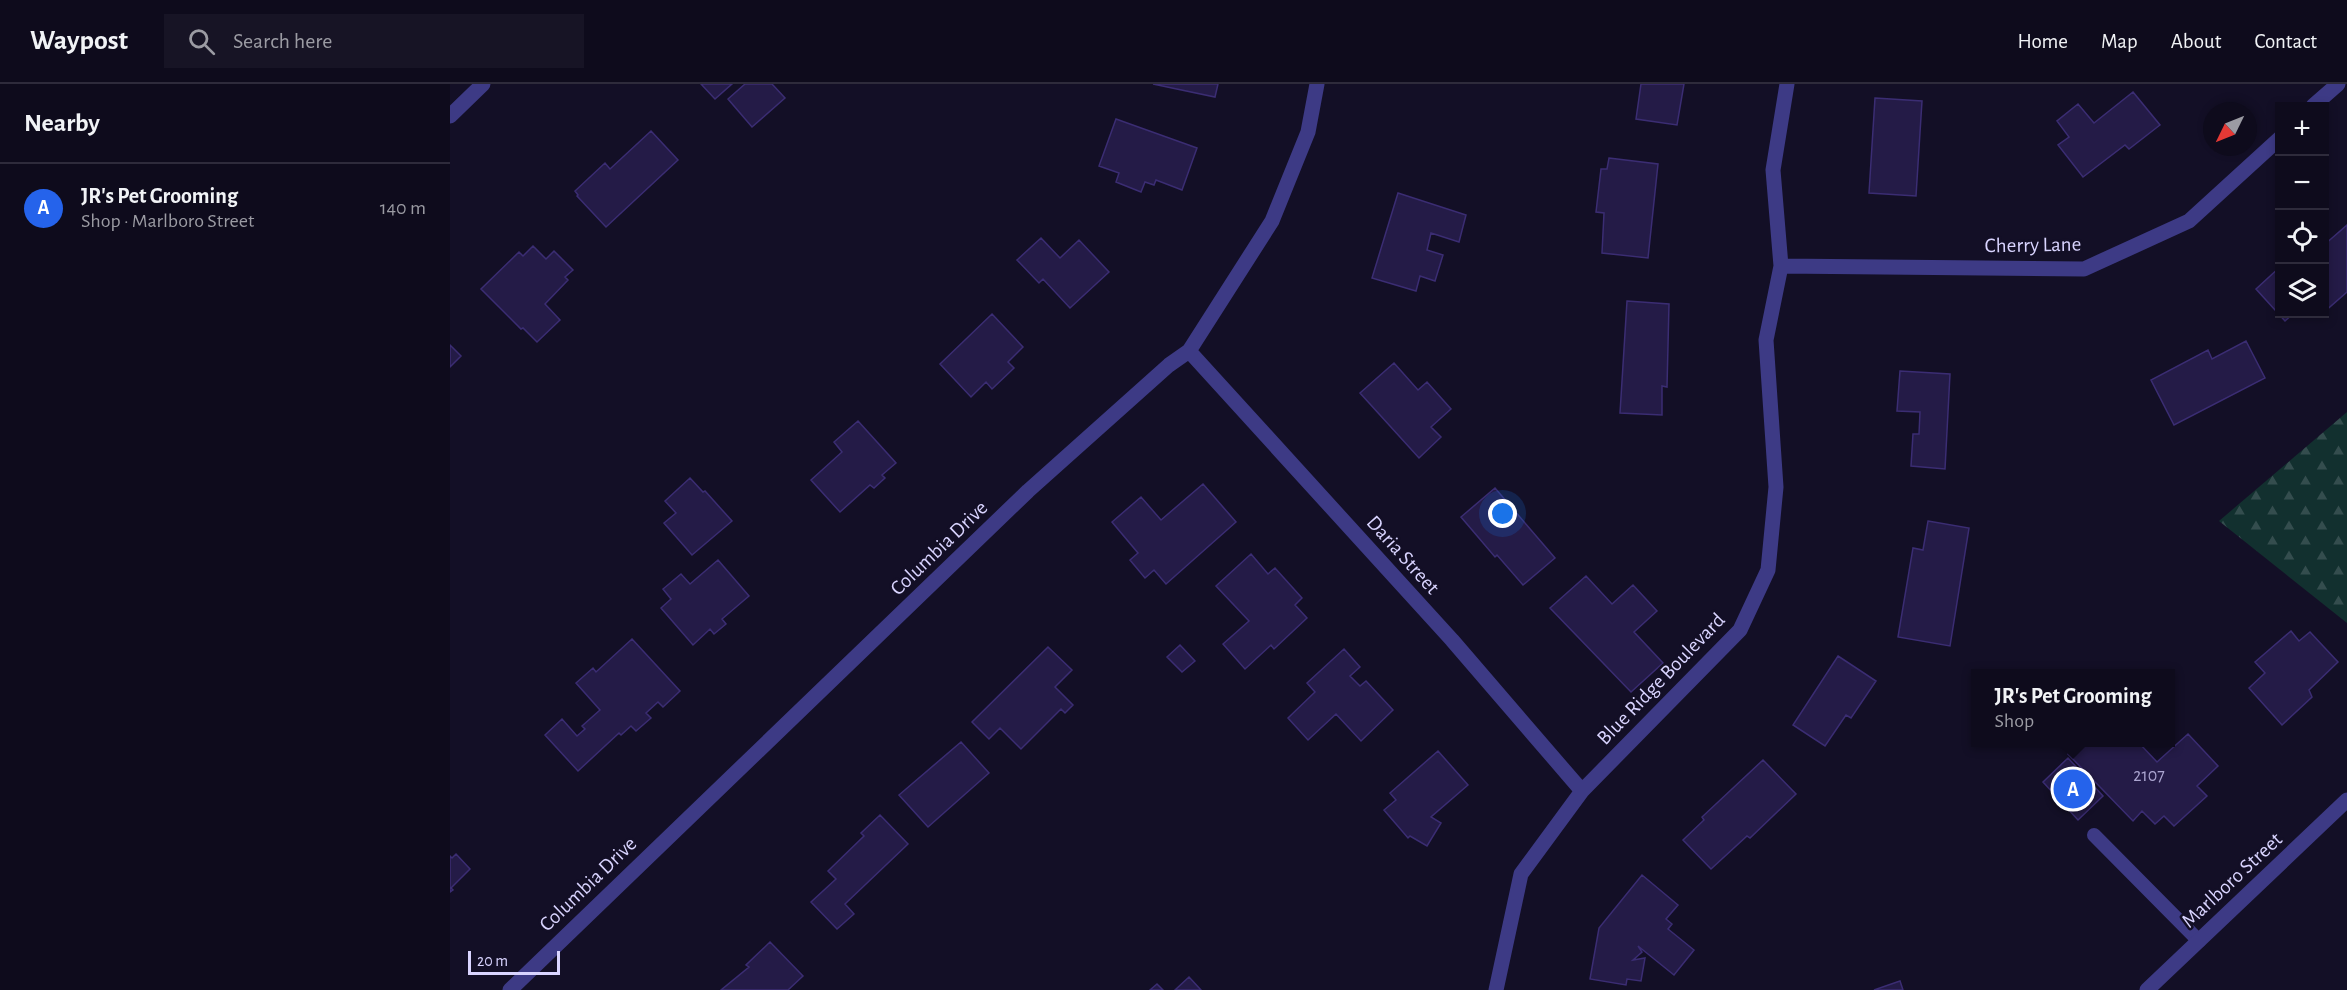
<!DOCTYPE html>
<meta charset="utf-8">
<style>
:root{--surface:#0e0b1c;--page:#171425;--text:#f1f3f6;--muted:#9b9ba3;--line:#2e2b3b;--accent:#2563eb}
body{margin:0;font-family:"Alegreya Sans",sans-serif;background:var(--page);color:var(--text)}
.controls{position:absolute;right:18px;top:18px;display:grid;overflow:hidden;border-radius:0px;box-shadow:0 3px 9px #0003}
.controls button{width:54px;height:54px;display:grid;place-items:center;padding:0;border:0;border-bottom:2px solid var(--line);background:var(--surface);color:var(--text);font:30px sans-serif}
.compass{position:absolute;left:1753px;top:18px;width:54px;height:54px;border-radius:50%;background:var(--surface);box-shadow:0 3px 9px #0003;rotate:227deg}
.scale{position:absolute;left:18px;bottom:15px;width:92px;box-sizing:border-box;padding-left:6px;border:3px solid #d9d4ff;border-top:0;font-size:16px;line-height:21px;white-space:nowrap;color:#d9d4ff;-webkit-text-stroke:4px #130f26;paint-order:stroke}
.you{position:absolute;left:1053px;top:430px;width:21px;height:21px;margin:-15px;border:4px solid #fff;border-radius:50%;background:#1a73e8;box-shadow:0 0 0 9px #1a73e833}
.badge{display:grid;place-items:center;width:39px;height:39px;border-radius:50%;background:var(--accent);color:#fff;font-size:20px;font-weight:700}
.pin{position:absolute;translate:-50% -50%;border:3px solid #fff;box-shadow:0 2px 6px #0006}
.popup{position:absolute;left:1521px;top:585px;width:204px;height:78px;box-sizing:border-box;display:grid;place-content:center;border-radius:0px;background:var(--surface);filter:drop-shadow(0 2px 4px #0005);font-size:20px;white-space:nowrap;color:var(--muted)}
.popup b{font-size:22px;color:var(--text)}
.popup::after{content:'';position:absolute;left:50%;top:100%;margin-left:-12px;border:12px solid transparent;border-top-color:var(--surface)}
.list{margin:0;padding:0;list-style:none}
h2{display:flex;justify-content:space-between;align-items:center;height:78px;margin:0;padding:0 24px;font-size:26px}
h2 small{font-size:20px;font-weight:400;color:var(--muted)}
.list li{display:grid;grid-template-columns:39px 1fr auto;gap:18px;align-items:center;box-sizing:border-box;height:90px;padding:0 24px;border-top:2px solid var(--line)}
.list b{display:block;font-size:22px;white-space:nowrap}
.list p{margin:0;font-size:20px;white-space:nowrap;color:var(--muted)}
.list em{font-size:20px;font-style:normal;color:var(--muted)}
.icon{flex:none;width:33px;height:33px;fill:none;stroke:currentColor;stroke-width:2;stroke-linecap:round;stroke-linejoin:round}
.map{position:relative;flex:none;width:1897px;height:906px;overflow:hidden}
header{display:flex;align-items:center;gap:36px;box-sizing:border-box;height:84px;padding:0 30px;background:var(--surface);border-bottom:2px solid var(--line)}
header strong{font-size:28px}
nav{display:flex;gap:33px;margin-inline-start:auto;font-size:21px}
.search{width:420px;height:54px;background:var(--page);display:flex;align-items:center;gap:15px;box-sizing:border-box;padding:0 21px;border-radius:0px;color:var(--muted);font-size:22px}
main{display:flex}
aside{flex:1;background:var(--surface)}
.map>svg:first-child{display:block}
</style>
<header>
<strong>Waypost</strong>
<div class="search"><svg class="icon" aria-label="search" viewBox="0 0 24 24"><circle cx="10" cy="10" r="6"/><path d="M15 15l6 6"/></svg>Search here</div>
<nav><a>Home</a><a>Map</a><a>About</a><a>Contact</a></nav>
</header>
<main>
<aside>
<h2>Nearby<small></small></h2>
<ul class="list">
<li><span class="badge">A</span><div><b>JR's Pet Grooming</b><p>Shop · Marlboro Street</p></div><em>140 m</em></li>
</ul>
</aside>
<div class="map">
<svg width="1897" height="906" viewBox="0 0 1897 906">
<defs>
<pattern id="forest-firs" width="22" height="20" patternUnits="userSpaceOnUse" patternTransform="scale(1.5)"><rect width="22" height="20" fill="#12302f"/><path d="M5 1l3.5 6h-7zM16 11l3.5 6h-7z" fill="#344d4e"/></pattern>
</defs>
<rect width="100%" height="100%" fill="#130f26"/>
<!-- forest -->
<path fill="url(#forest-firs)" d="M1897 328V539L1769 437Z"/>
<!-- building -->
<path fill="#241b47" stroke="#3b2d73" stroke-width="1.5" d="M251 0H282L265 15Z
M295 0H322L335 14 302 43 278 15Z
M703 0H768L765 13Z
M1191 0H1234L1227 41 1186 35Z
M1683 8 1710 41 1679 65 1675 61 1633 93 1608 61 1619 53 1607 37 1628 20 1644 39Z
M1425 14 1472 17 1466 112 1419 109Z
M666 35 747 64 732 106 706 96 704 101 695 98 691 108 666 98 669 89 649 82Z
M201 47 228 76 156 143 127 112 128 111 125 107 155 79 160 85Z
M1159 74 1208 80 1198 174 1152 169 1154 129 1146 128 1151 85H1157Z
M948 109 1016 131 1009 158 981 149 977 166 993 171 985 197 970 192 966 207 922 194Z
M1897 141V208L1874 228V161Z
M591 154 610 174 629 156 659 188 620 224 593 195 589 199 567 176Z
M83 162 96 175 104 167 123 186 115 193 118 196 95 220 110 236 87 258 73 244 71 245 31 205 69 168 73 172Z
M1830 183V230H1843L1835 237 1806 205Z
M1177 217 1219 220 1217 303 1212 302V331L1170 329Z
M542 230 573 263 558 278 564 284 542 305 536 298 521 313 490 280Z
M1796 257 1815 294 1724 341 1701 296 1758 266 1762 275Z
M0 261 11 272 0 283Z
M944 279 968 306 977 298 1001 325 981 343 991 353 969 374 910 309Z
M1450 287 1500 290 1495 385 1461 382 1463 350H1469L1470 328 1447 327Z
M408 337 446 379 432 391 435 394 424 404 420 401 390 428 361 396 392 368 384 358Z
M240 394 253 408 255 407 282 437 242 471 214 439 226 429 215 417Z
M753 400 786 438 716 500 704 486 695 494 680 476 688 469 662 438 691 413 711 436Z
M1045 404 1105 474 1073 501 1047 471 1045 473 1011 433Z
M1478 437 1519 444 1500 562 1448 553 1463 464 1473 466Z
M801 470 818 490 825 484 852 514 845 521 857 534 824 565 821 561 795 585 773 560 799 537 766 502Z
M268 476 299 512 272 535 276 540 264 550 260 545 243 561 211 524 221 515 213 505 231 490 240 500Z
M1136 492 1162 520 1183 501 1207 527 1184 548 1213 579 1181 608 1100 524Z
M1841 547 1849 557 1860 548 1888 578 1859 606 1862 613 1832 641 1799 604 1815 589 1805 578Z
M182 555 230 607 213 623 208 618 196 629 201 634 186 647 181 642 171 651 169 649 128 687 95 651 112 635 127 652 135 645 132 642 150 626 126 599 143 584 146 588Z
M730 561 745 577 732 588 717 573Z
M598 563 622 586 605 603 623 621 615 629 611 625 571 665 550 644 539 655 522 638Z
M894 565 910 583 900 592 910 602 916 597 943 626 911 657 886 630 858 656 838 634 865 608 857 599Z
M1388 572 1426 597 1401 634 1396 631 1375 662 1343 641Z
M1738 650 1768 682 1747 702 1757 712 1724 742 1714 732 1705 740 1692 727 1683 737 1618 670 1631 658H1688L1707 678Z
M511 658 539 689 478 743 449 711Z
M988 667 1018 701 981 733 991 739 977 762 960 752 958 754 934 726 946 716 940 709Z
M1618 674 1653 712 1628 736 1593 698Z
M1313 676 1346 710 1300 754 1297 752 1261 785 1233 756 1254 736 1252 733Z
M430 731 458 760 395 820 404 830 387 845 361 818 386 795 378 787 414 752 411 749Z
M6 770 20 785 1 804 3 806 0 808V772L2 774Z
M1192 791 1228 821 1216 835 1222 840 1218 845 1244 866 1224 891 1188 862 1192 868 1183 876 1195 874 1191 897 1177 895 1176 901 1140 895 1149 844Z
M320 858 353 892 338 906H271L299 883 296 881Z
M739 893 751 906H725Z
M1450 897 1453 906H1424Z
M707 900 713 906H700Z"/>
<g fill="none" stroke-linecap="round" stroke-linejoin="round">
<!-- service -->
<path stroke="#3d3a85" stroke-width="14" d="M1644 751 1749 857"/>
<!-- minor -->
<path stroke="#3d3a85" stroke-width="15" d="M1863 22 1888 0
M0 32 33 0
M1331 182 1634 185 1739 137 1830 54
M739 267 1002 556 1132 707
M60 906 578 407 719 281 739 267 822 137 858 48 867 0
M1046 906 1071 790 1132 707 1290 546 1318 486 1326 403 1316 256 1331 182 1323 86 1337 0
M1697 906 1897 716"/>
</g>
<g text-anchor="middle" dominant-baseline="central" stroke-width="5" stroke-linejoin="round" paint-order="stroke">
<!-- number labels -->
<g font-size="18" fill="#aca6d1">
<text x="1699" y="692">2107</text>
</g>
<!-- street labels -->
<g font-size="21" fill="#d9d4ff" stroke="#130f26">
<text transform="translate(1583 161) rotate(-1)">Cherry Lane</text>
<text transform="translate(489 464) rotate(-44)">Columbia Drive</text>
<text transform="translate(953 471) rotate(48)">Daria Street</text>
<text transform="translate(1211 595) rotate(-46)">Blue Ridge Boulevard</text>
<text transform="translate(1782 796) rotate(-43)">Marlboro Street</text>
<text transform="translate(138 800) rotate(-44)">Columbia Drive</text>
</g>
</g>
</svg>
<div class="controls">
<button>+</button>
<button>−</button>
<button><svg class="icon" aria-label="locate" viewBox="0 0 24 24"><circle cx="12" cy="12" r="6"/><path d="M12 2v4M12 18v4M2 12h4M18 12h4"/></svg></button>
<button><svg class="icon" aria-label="layers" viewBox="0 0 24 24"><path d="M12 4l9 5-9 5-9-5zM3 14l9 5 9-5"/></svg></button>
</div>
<svg class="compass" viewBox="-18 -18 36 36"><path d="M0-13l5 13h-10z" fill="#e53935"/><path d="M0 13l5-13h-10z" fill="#9b9ba3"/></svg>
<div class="scale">20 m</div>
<div class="you"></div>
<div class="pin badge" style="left:1623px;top:705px">A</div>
<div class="popup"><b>JR's Pet Grooming</b>Shop</div>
</div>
</main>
